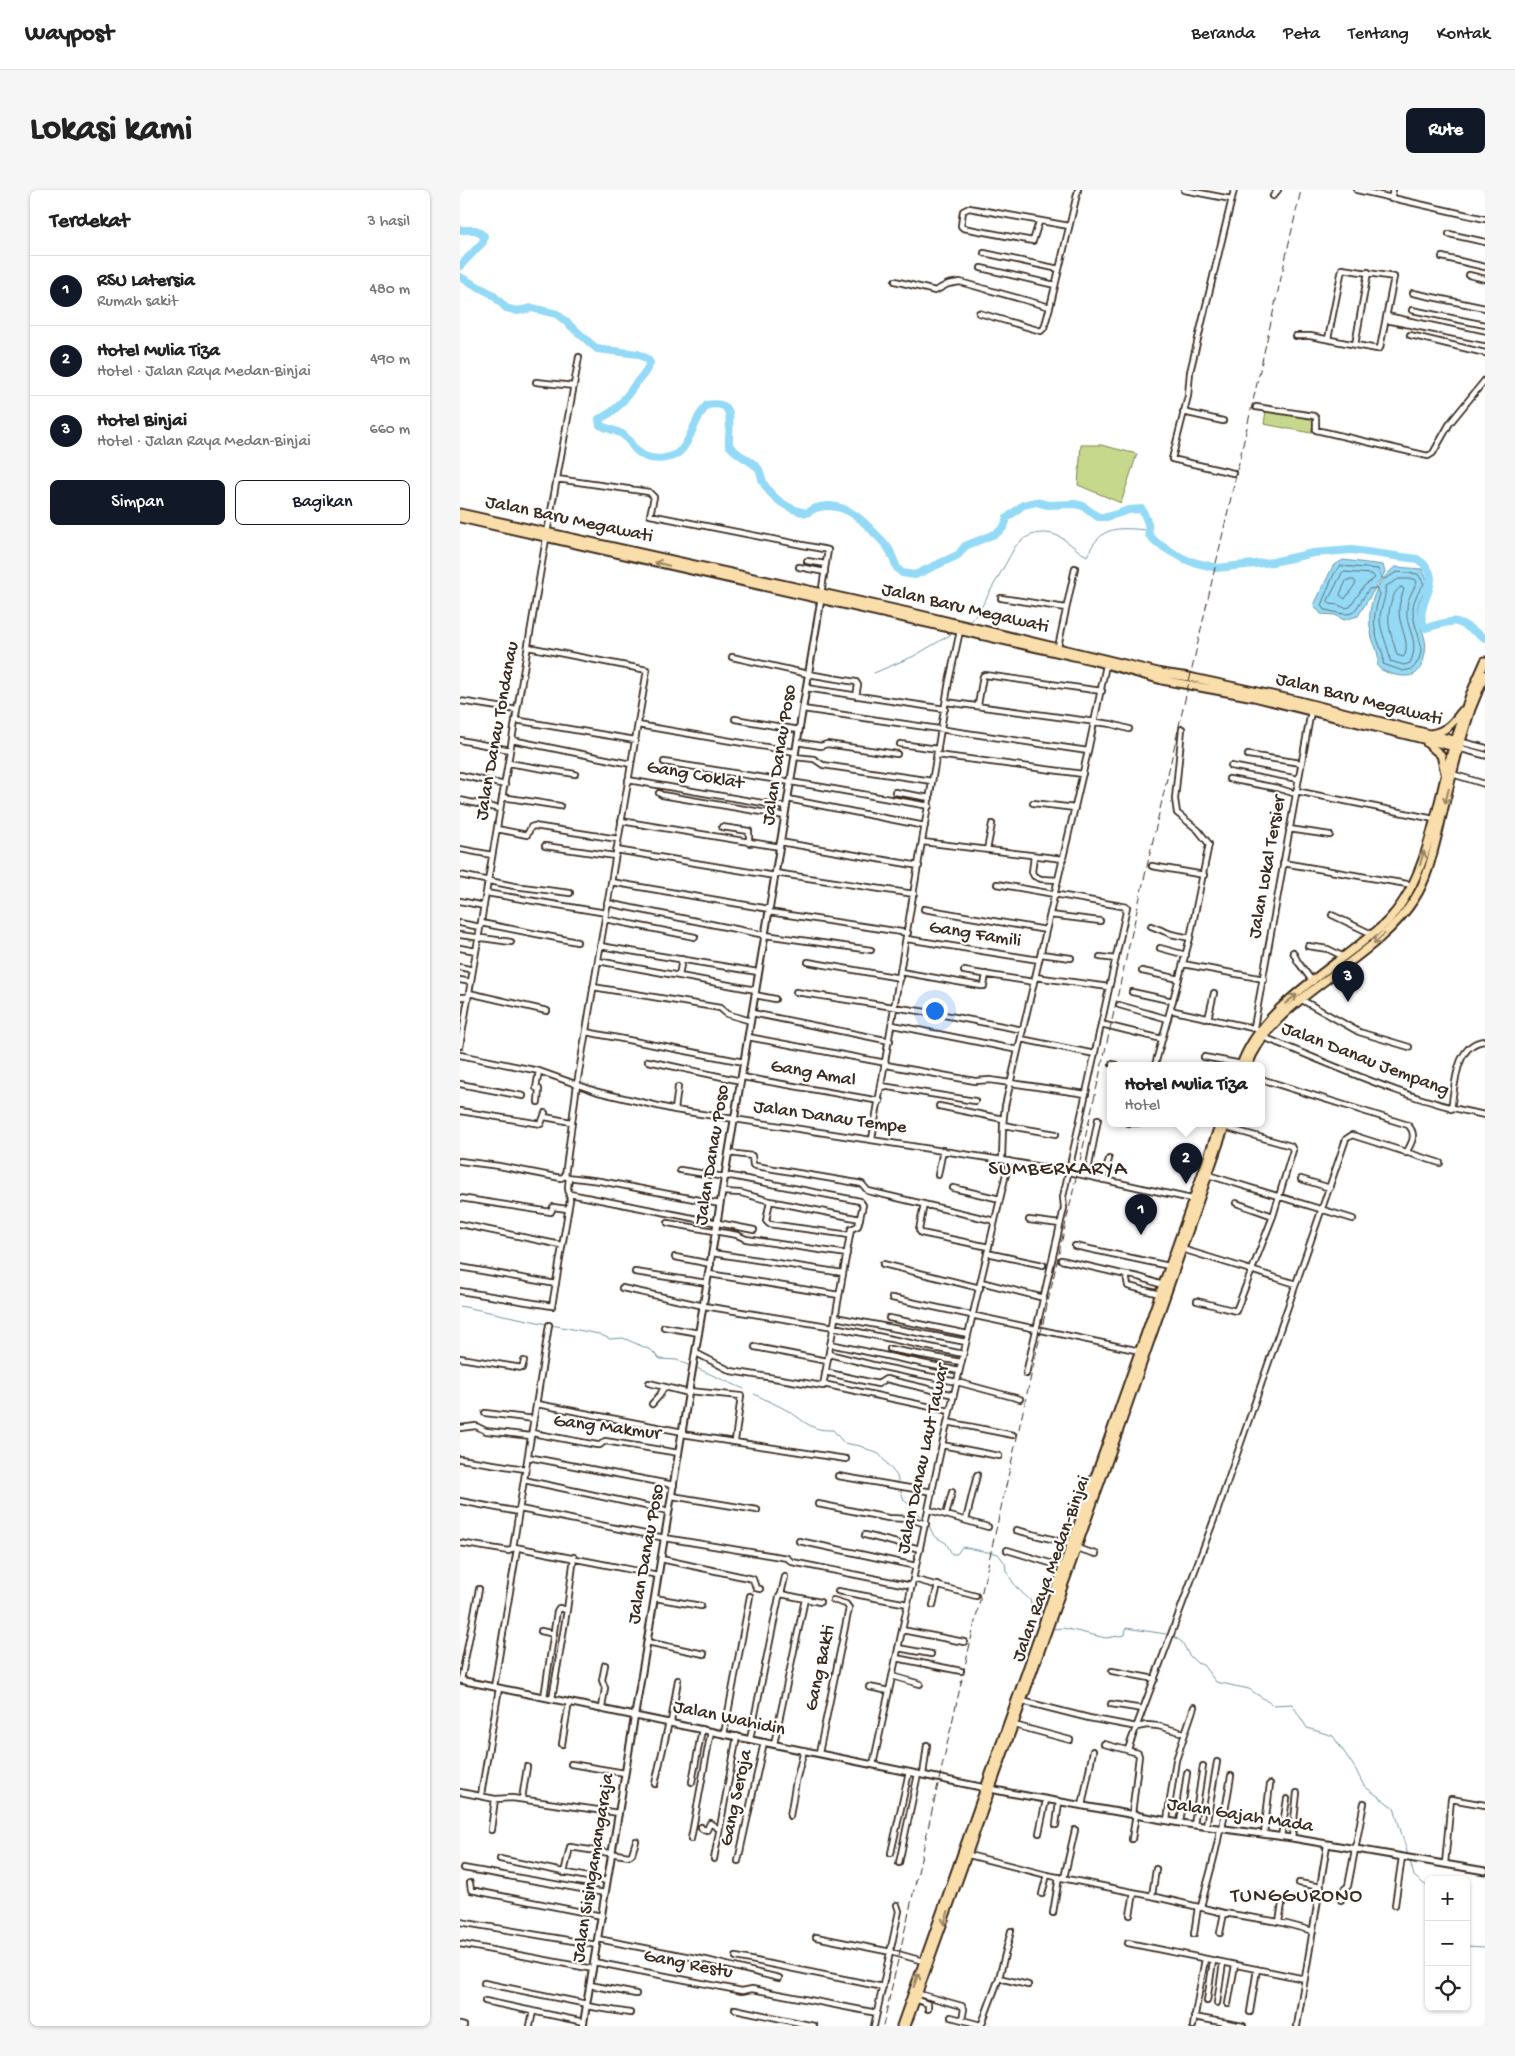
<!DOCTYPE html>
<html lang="id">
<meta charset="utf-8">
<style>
:root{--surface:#fff;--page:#f6f6f6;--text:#222;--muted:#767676;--line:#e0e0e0;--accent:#111827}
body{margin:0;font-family:"Gochi Hand",sans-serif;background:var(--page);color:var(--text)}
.controls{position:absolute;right:15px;bottom:15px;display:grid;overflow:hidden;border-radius:8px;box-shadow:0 1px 4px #0004}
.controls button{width:45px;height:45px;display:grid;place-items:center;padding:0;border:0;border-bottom:1px solid var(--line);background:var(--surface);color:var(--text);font:25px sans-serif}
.you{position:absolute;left:474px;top:820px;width:18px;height:18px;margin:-12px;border:4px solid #fff;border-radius:50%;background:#1a73e8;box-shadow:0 0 0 8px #1a73e833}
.badge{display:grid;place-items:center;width:32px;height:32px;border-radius:50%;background:var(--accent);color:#fff;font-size:16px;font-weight:700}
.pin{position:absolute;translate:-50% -41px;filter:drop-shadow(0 1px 2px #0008)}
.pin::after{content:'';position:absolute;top:26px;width:18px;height:15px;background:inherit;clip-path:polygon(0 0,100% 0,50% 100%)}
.popup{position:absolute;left:647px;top:872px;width:158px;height:65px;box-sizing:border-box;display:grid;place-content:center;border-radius:8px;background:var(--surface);filter:drop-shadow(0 1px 4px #0005);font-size:16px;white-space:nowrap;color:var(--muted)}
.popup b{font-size:19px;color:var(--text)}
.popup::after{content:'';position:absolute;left:50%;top:100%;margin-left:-10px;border:10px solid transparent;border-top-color:var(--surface)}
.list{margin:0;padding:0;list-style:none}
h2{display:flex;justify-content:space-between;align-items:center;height:65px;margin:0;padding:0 20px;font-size:21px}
h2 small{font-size:16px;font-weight:400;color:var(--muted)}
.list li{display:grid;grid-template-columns:32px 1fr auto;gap:15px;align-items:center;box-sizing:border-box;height:70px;padding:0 20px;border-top:1px solid var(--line)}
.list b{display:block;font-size:19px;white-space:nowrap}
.list p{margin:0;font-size:16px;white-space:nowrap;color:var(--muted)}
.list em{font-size:16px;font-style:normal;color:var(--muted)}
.actions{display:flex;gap:10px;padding:15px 20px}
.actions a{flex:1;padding:11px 0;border:1px solid var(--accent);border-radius:8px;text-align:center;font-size:18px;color:var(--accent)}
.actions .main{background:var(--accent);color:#fff}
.icon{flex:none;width:28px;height:28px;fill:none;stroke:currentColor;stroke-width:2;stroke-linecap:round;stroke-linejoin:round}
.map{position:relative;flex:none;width:1025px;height:1836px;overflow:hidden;border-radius:8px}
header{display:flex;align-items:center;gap:30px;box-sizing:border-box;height:70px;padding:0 25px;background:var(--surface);border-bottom:1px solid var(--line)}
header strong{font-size:24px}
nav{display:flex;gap:28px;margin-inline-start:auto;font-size:18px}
.intro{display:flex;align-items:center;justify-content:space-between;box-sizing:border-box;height:120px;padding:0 30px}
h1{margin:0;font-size:35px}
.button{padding:12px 22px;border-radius:8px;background:var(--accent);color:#fff;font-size:18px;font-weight:700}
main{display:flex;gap:30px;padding:0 30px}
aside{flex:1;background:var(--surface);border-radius:8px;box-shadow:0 1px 4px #0004}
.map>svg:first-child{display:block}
</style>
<header>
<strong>Waypost</strong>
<nav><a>Beranda</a><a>Peta</a><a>Tentang</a><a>Kontak</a></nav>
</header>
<div class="intro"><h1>Lokasi kami</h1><a class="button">Rute</a></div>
<main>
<aside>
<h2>Terdekat<small>3 hasil</small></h2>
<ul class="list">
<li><span class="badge">1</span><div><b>RSU Latersia</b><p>Rumah sakit</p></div><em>480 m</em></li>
<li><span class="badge">2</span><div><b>Hotel Mulia Tiza</b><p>Hotel · Jalan Raya Medan-Binjai</p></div><em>490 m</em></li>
<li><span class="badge">3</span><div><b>Hotel Binjai</b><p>Hotel · Jalan Raya Medan-Binjai</p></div><em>660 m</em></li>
</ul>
<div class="actions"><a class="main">Simpan</a><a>Bagikan</a></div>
</aside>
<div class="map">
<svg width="1025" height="1836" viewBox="0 0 1025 1836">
<rect width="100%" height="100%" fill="#fff"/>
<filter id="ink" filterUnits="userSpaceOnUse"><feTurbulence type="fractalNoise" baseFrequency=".02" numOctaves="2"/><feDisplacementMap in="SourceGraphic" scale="10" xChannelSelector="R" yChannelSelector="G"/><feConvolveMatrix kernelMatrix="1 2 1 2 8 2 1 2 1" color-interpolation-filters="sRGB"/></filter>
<g filter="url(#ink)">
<!-- green -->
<path fill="#c6d88c" stroke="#808155" d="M806 220 854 229 851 243 804 234Z
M621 255H641L677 264 661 313 618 295Z"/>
<!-- water -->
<path fill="#94daf6" stroke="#7094a0" d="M883 370 923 375 925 382 898 426 884 430 875 425 861 424 854 415 873 376Z
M935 377 962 379 969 393C967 401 959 408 958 417 956 434 969 447 965 463 964 470 961 480 955 484 945 489 925 484 918 477 917 472 919 470 918 466 917 458 912 451 911 443 906 419 915 392 935 377Z"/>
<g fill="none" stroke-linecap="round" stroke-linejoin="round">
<!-- shore -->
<path stroke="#5f7074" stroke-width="1" d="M881 376 918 379 921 387 925 389 937 382 958 384 964 394C959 401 953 410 953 419 952 441 972 459 952 479L943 481 923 474C925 463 918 455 916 444 912 429 916 418 920 404L917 398 909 399 894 422C884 427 875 421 864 420L861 415 874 384Z
M883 382 912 384 915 388 904 396 890 417 885 418 878 415 870 414 868 411Z
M939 389H955L957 392C953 401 947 409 947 418 945 441 961 449 950 473L944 475 930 471C929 456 920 443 920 428 920 417 927 408 925 397Z
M887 390H894L896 393 885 409 880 405Z
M941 397 944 399C942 406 939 412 939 419 938 435 950 450 945 465L943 467 937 465C932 446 925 433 931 413 935 404 933 403 941 397Z"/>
<!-- stream -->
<path stroke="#7094a0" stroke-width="1" d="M507 434 518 423 555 357C567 342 588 338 605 350 613 356 619 362 627 366 642 334 657 338 688 340
M414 483 454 466 495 442
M0 1116 87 1134
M91 1135 139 1144 150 1149 163 1148 191 1160 200 1169 217 1170 230 1176
M234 1177 284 1199
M294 1204C306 1210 318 1215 330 1222 346 1232 351 1241 373 1240L384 1253 400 1256 419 1264 437 1286 439 1294
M440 1298 444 1310 464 1330
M468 1334 474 1346 486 1353 492 1364H497L502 1357 538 1364 545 1373 546 1381 556 1397 570 1410 574 1420 583 1424
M594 1439 603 1438 646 1448 665 1445 666 1438 706 1444
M713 1446 722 1452 729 1465 737 1473 743 1475 756 1492 789 1499 813 1515 832 1514 847 1538 873 1546 895 1578 904 1596 934 1618 948 1665
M950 1671 954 1686 969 1698
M1006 1756 1025 1757"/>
<!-- river -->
<path stroke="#94daf6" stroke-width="8" d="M0 40H16L24 46 23 52 0 76
M0 87 32 104 46 118 57 121 72 118 97 124 137 159 178 164 187 169 190 173C186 183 180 188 174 196 163 211 157 221 139 229L140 235C147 239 155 240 162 244 169 248 171 256 177 261 190 273 216 271 225 255 233 242 236 227 247 215 278 209 268 235 269 255 276 265 289 269 297 277 301 281 301 287 303 292 312 309 329 320 347 323 353 318 360 316 369 316 395 317 409 338 426 355L430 361 437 378 442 383 455 385 498 365 505 356 537 343 544 337 547 328 563 315 576 312 588 315 615 314 623 316 638 327H647L669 320 682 319 688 333 689 345 697 353 715 364 729 371 757 378 813 372 853 363 892 360 957 369C992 390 948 415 966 438 1003 427 994 430 1025 448"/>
<defs>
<path id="minor" d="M724 0 771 9
M897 0 1025 29
M813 6 818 0
M931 9 933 0
M579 32 573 51 503 38 501 36 503 21 509 18 609 36
M989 44 1025 52
M524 63 599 79
M982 67 1025 77
M521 78 595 95
M1009 85 1025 89
M435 91 475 101 488 94 500 92 590 117 618 0
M953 103 1025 118
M952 120 1025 135
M519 123 581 141 584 138 590 117
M927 126 1025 147
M926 130 1025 150
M950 145 1025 163
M836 146H850L917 159 920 158 934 87 882 79 868 149
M895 155 908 82
M76 192 114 196
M796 217 854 226 856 228V240L968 266 973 263 990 233 1025 190
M723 222 763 231
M773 283 712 269 728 206 730 182 774 0
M97 289 189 302 194 307 190 325 368 360 361 404
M87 343 119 167
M347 371 366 374
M339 377 365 382
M541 408 606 418
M598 457 615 378
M272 467 348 484 396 492 398 495 396 506
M346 498 485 519
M0 511 57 520
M486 512 651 534 669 539
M518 515 523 486 525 485 642 501
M343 519 628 561
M275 529 339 540
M55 530 175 550
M178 535 335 562
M0 550 50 560
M52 550 171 574
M337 552 361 556 367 554 437 564
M440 554 478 559
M477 565 623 584
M788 565 841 573
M335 567 354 569 363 575 472 591
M204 572 362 597 469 616
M48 573 115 584
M771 576 838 589
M992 584 1025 594
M0 585 45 595
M769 589 817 598 836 604
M168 590 326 617
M836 601 974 629
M435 602 470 608
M199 603 202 605 325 626
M42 607 100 616
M328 609 465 636
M0 610 40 619
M573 613 615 618
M161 631 320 657
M262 637 289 641V653
M37 639 67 645 71 637 74 636 158 649
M829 639 870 645
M320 652 459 676
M463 652 603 669
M85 656 155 666
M0 659 32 665
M156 660 315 686
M527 660 532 634
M574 666 572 682 574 686 581 689 598 690
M823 673 953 695
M692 676 744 685
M315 683 454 704
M0 685 54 696 110 703
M151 692 309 719
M537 694 667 717 603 1007 604 1018 566 1184
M26 703 146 723
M0 711 24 716
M147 713 305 745 411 760
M464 719 586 740
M309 722 448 743
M590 725 640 731
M872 725 912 744
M145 729 235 747
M0 733 20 737
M21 733 117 752
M691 736 711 744 730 748
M0 745 51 752
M447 749 579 770
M140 756 298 782
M848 756 868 759 884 767
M0 758 16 761
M700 758 726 765
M833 762 838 772 853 792
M581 764 611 768
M640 767 656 769
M138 771 296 800
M348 772 440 788
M723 774 804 789
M0 777 13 780
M504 781 574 792
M682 781 719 789
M441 782 521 796H524L526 784
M219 786 222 769
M575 787 649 797
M0 790 11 792
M133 797 260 818 267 824 291 831
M336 802 479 824 563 840
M672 802 713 811
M9 803 87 821
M295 805 315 809
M0 807H8
M842 810 899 842 949 857
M659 815 708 829
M710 820 797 839
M292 823 430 851
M748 829 754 803
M641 834 702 849
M433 835 558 860
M794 837 851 521
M126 842 284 872
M288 847 426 873
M803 847C876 876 948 911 1025 925
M561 849 635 864
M0 856 86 349
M0 865 79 881 138 902 215 920 542 970 609 982 736 1010
M744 867 782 874
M188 871 281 891
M652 874 656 875
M426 875 515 891 530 890 626 904
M695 875 730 748 749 654 738 640 717 623 715 609 722 539
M282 887 420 911
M801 889 948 935C957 944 952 953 946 963
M0 894 63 906
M422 896 515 911
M78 912 79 899 76 898 79 881
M479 916 543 929
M991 919C995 897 995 853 1025 851
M215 920 218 897
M0 921 81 934 85 923
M85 927 111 932
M669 933H678
M543 935 596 944
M412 949 489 491 500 441
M269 963 292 966 293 975 296 976 397 993 402 994 408 1001 535 1031
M542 970 543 935 545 916 628 561 646 475
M0 971 39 976 101 988 105 986 117 894 187 480 68 457
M220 980 265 987 271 986 400 1011 403 1015 398 1036 391 1039 363 1196 271 1181 236 1163
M478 985 483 960
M748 985 893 1029
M627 986 638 929
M107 987 140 991 260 1014
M841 989 870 998
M643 990 649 969
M493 998 540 1009
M263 1002 281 1003 310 1011
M110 1004 294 1040
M0 1008 91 1022 93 1017 107 1019
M776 1013 813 1026
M464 1014 459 1040 461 1043 529 1057
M569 1030 600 1034
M208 1033 277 1045 286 1049 387 1064
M0 1034 101 1055
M390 1045 309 1034 306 1031 310 1011 400 1029
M615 1056 709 1076
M722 1059 836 1094
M252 1063 383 1083
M527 1063 583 1075
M215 1067 251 1074
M601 1070 666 1085 668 1096 700 1104
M423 1074 520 1098
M0 1077 96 1094
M175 1082 247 1093
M249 1084 379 1105
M666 1085C683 1086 688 1091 703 1095
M521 1092 584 1108
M162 1098 244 1116 374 1137 503 1164
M0 1101 92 1116 110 1010 108 998 109 987
M432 1108 576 1139
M737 1111 776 1121 813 1026 833 960 831 956 764 937
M375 1127 506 1152
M429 1128 508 1144
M204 1137 239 1143
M581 1140 680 1161
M370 1154 499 1181
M295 1157 367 1171
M430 1159 501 1172
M369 1164 413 1175 497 1192 560 1209
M0 1168 62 1178 64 1171
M365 1182 418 1194 426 1189 494 1205
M189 1193 229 1203
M363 1194 490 1221
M229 1201 281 1206 275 1251
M77 1214 223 1242
M192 1214 200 1205 204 1197
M25 1223 74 1229
M487 1232 553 1245
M0 1238 16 1236 26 1241 71 1246
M72 1243 137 1255H140L145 1251 219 1263
M222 1244 386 1269
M482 1255 539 1266
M68 1267 214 1295
M0 1269 65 1279
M378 1286 473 1302
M64 1290 209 1321
M212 1306 297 1320
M0 1311 59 1322
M358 1314 428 1328 450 1329 466 1334
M60 1319 205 1348 327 1368 332 1372 452 1396
M469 1320 528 1337
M486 1325 492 1302
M506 1330 517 1285
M556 1340 611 1354 616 1358 636 1364
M405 1345 460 1359
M339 1351 456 1376
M0 1353 49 1361 53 1358
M55 1357 198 1385
M547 1360 603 1377
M201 1369 293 1389 296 1398 300 1399
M453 1389 516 1406
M378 1401 448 1414
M321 1404 360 1412
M195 1408 241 1416
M473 1415 478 1395
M442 1440 504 1452
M81 1441 94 1444
M187 1452 244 1464
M438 1458 471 1464
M436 1468 501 1481
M652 1481 695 1489
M432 1486 460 1494
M1 1490 19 1399
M34 1497 57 1359 53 1358 89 1135
M409 1497 429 1501
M84 1507 97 1421 99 1418 107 1420
M92 1509 107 1420 114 1367
M562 1511 629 1528 677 1537 687 1535 698 1536 724 1543
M651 1514 683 1519
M142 1518 145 1498 142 1490 145 1475
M211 1532 218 1490
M554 1535 610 1550
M264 1544 290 1406
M290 1549 319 1407 321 1404 325 1387
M102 1554 109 1512
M314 1554 345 1409
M644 1554 678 1563 679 1566 672 1624
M668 1559 758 1319 886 949 892 945 980 973
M359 1563 389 1418 386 1414 373 1410
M111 1574 165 1583
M413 1575 482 1255 549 971
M463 1585 467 1555
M232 1592 242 1539
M195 1594 209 1532
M0 1602 35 1609 52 1608 159 1623
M21 1605 39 1498
M62 1609 67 1577
M622 1616 633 1561
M330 1626 336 1591 344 1560
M707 1630 716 1570 734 1517
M720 1633 727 1583
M596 1635 599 1612
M734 1635 743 1576
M241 1637 242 1639 247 1640 250 1633 259 1639
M746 1637 757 1572
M762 1639 771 1586
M31 1640 35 1609
M579 1643 586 1610
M804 1644 810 1594
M821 1647 827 1609
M832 1648 837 1603
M231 1649 251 1541
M672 1649 676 1624
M431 1663 449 1582
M505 1664 587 1685 692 1706 764 1723 819 1732 853 1741
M40 1669 147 1691
M254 1669 277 1546
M278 1671 304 1552
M439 1673 458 1584
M985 1674 991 1609 1025 1615
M3 1678 145 1703
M104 1683 110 1657 169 1666 172 1664 176 1651
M604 1688 615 1640
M10 1693 11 1700 142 1726
M839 1693 861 1697
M582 1704 587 1685
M692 1706 696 1679
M881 1710 882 1701 888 1696 904 1613
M935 1715 942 1667
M741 1717C747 1691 756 1666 760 1639
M593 1723 599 1687
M670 1725 674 1703
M0 1732 137 1755
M819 1732 822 1714
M760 1743 764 1723
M734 1744 738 1717
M356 1747 431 1762 463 1771
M138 1749 246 1770 319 1788
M668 1753 845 1789
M0 1754 133 1779
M276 1767 423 1797
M134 1772 282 1801 292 1799 417 1823
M539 1788 568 1795
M24 1793 127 1814
M130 1795 176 1804
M459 1804 502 1816 504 1819 502 1830
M457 1810 468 1814V1819
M25 1811 124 1832
M747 1811 753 1771
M757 1813 763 1773
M768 1814 775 1775
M126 1816 170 1823
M275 1819 354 1836
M790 1822 797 1779
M491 1827 521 1835
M734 1827 783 1836
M0 1835 4 1836
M70 1836 73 1821
M414 1836 439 1721 437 1715
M521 1836 539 1788 551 1741
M733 1836 745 1769
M837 1836 867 1655"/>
<path id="tertiary" d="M1001 552 1025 558
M999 558 1025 565
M0 1490 550 1603 720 1633 832 1648 1025 1681
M123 1836 361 409"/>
<path id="primary" d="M781 875C800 821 862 785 905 750 914 743 924 736 931 727 969 685 977 610 993 557
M788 875C815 804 914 774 955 708 968 688 973 662 979 639 985 612 992 585 999 558
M441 1836 760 933
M446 1836 661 1234 766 933"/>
<path id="trunk" d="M0 323 457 424 702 483 729 487 835 510 1001 552
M0 328 631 470 702 490 794 507 999 558 1011 519 1025 485
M970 544C986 542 993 533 1002 521
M967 553 981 565 985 583
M994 554 1010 505 1025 471"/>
</defs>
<!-- minor casing -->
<use href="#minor" stroke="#3b2a1e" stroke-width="8"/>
<!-- tertiary casing -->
<use href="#tertiary" stroke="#3b2a1e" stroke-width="9"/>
<!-- primary casing -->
<use href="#primary" stroke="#3b2a1e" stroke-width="11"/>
<!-- trunk casing -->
<use href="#trunk" stroke="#3b2a1e" stroke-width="11"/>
<!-- minor -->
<use href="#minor" stroke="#fff" stroke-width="4.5"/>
<!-- tertiary -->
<use href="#tertiary" stroke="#fff" stroke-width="5"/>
<!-- primary -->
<use href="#primary" stroke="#f9deab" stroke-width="7"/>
<!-- trunk -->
<use href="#trunk" stroke="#f9deab" stroke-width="7"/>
<!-- rail -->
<path stroke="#3b2a1e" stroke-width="1" stroke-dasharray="8 4" stroke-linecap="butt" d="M423 1836 841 0"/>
</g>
<!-- one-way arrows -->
<defs><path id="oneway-shaft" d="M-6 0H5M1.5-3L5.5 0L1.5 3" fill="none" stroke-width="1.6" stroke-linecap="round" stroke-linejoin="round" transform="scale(1.25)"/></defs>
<g stroke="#9a8464">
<use href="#oneway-shaft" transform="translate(202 374) rotate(-167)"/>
<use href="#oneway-shaft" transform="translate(987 606) rotate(104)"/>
<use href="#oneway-shaft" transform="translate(962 668) rotate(-73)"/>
<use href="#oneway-shaft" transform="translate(919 749) rotate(137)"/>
<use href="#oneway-shaft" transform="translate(831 809) rotate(-38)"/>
<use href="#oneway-shaft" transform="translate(486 1728) rotate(109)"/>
<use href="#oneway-shaft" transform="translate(456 1790) rotate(-71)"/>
</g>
</g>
<g text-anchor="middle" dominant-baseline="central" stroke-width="4.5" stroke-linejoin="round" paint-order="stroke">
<!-- street labels -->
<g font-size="19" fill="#3b2a1e" stroke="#fff">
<text transform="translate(109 330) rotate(12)">Jalan Baru Megawati</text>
<text transform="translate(505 419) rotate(13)">Jalan Baru Megawati</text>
<text transform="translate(899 510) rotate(14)">Jalan Baru Megawati</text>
<text transform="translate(38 541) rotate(-80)">Jalan Danau Tondanau</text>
<text transform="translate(320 565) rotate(-81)">Jalan Danau Poso</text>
<text transform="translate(235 586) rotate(10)">Gang Coklat</text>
<text transform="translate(808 677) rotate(-80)">Jalan Lokal Tersier</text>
<text transform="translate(515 745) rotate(9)">Gang Famili</text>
<text transform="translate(905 870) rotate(21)">Jalan Danau Jempang</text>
<text transform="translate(353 884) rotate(10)">Gang Amal</text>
<text transform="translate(370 928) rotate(8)">Jalan Danau Tempe</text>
<text transform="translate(253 965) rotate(-81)">Jalan Danau Poso</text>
<text transform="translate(147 1238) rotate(7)">Gang Makmur</text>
<text transform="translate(464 1269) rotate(-78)">Jalan Danau Laut Tawar</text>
<text transform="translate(187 1364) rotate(-80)">Jalan Danau Poso</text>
<text transform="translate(592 1379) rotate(-70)">Jalan Raya Medan-Binjai</text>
<text transform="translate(361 1478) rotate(-78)">Gang Bakti</text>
<text transform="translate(269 1529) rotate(12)">Jalan Wahidin</text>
<text transform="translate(277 1608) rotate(-78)">Gang Seroja</text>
<text transform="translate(780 1626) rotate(9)">Jalan Gajah Mada</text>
<text transform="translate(134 1678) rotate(-81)">Jalan Sisingamangaraja</text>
<text transform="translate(228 1775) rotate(11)">Gang Restu</text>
</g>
<!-- quarter labels -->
<g font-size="21" letter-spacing="1" fill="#3b2a1e" stroke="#fff">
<text x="598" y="980">SUMBERKARYA</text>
<text x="837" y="1707">TUNGGURONO</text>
</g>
</g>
</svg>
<div class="controls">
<button>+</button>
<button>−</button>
<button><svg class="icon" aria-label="locate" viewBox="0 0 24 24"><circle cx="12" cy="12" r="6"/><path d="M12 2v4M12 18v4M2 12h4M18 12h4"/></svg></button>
</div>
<div class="you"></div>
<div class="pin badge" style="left:681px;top:1045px">1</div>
<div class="pin badge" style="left:726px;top:994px">2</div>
<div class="popup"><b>Hotel Mulia Tiza</b>Hotel</div>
<div class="pin badge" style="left:888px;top:812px">3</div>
</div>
</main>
